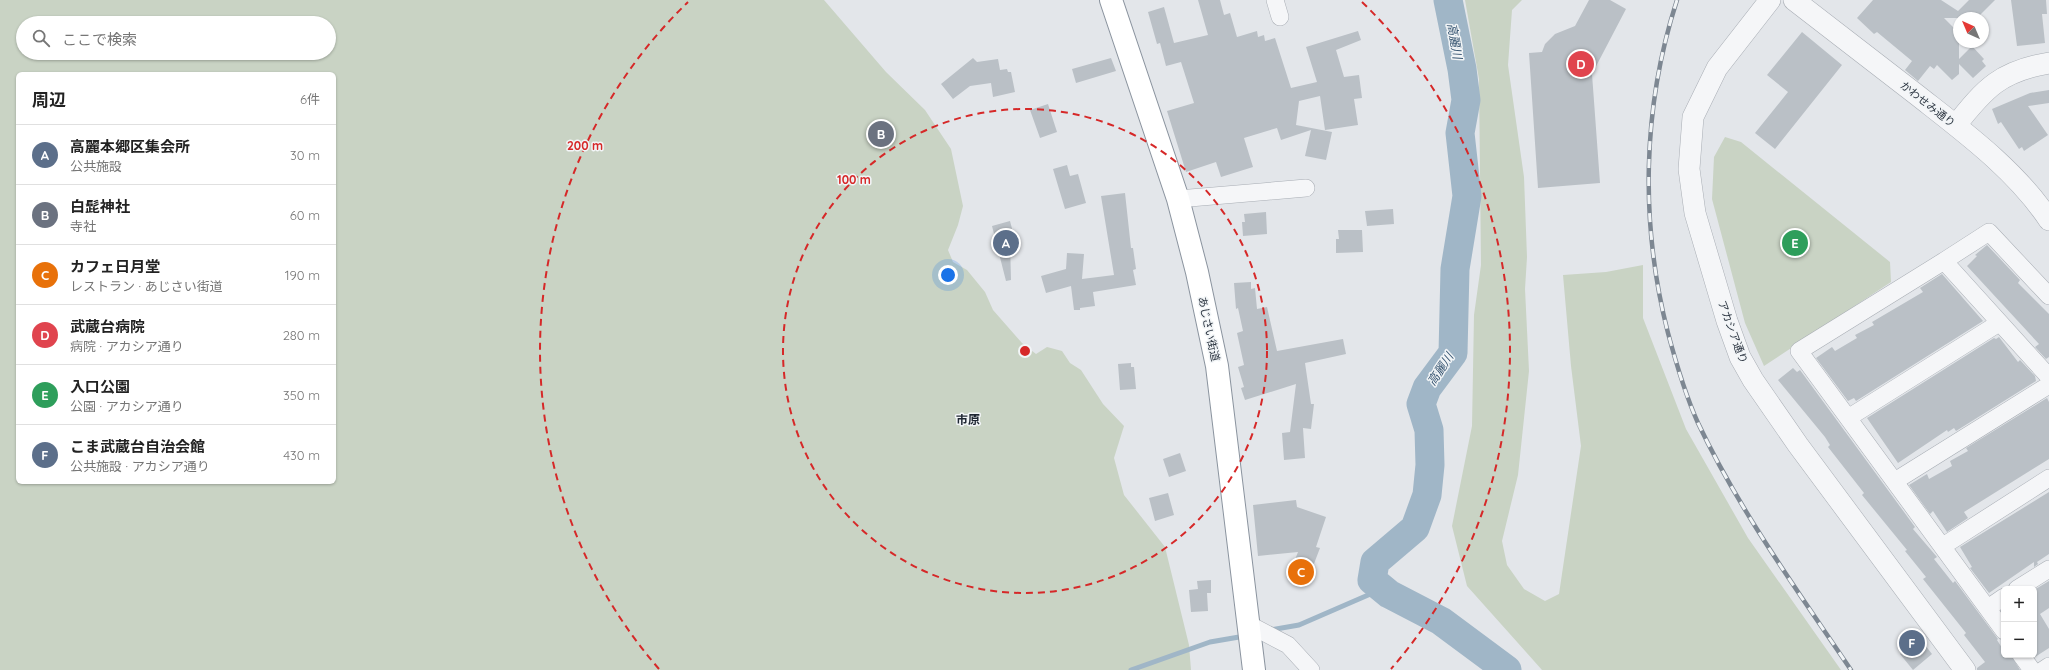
<!DOCTYPE html>
<html lang="ja">
<meta charset="utf-8">
<style>
:root{--surface:#fff;--page:#f6f6f6;--text:#222;--muted:#767676;--line:#e0e0e0;--accent:#111827}
body{margin:0;font-family:Quicksand,"Noto Sans JP",sans-serif;background:var(--page);color:var(--text)}
.controls{position:absolute;right:12px;bottom:12px;display:grid;overflow:hidden;border-radius:6px;box-shadow:0 1px 3px #0004}
.controls button{width:36px;height:36px;display:grid;place-items:center;padding:0;border:0;border-bottom:1px solid var(--line);background:var(--surface);color:var(--text);font:20px sans-serif}
.compass{position:absolute;left:1953px;top:12px;width:36px;height:36px;border-radius:50%;background:var(--surface);box-shadow:0 1px 3px #0004;rotate:316deg}
.you{position:absolute;left:948px;top:275px;width:14px;height:14px;margin:-10px;border:3px solid #fff;border-radius:50%;background:#1a73e8;box-shadow:0 0 0 6px #1a73e833}
.badge{display:grid;place-items:center;width:26px;height:26px;border-radius:50%;background:var(--accent);color:#fff;font-size:13px;font-weight:700}
.pin{position:absolute;translate:-50% -50%;border:2px solid #fff;box-shadow:0 1px 4px #0006}
.list{margin:0;padding:0;list-style:none}
h2{display:flex;justify-content:space-between;align-items:center;height:52px;margin:0;padding:0 16px;font-size:17px}
h2 small{font-size:13px;font-weight:400;color:var(--muted)}
.list li{display:grid;grid-template-columns:26px 1fr auto;gap:12px;align-items:center;box-sizing:border-box;height:60px;padding:0 16px;border-top:1px solid var(--line)}
.list b{display:block;font-size:15px;white-space:nowrap}
.list p{margin:0;font-size:13px;white-space:nowrap;color:var(--muted)}
.list em{font-size:13px;font-style:normal;color:var(--muted)}
.icon{flex:none;width:22px;height:22px;fill:none;stroke:currentColor;stroke-width:2;stroke-linecap:round;stroke-linejoin:round}
.map{position:relative;flex:none;width:2049px;height:670px;overflow:hidden}
.search{position:absolute;background:var(--surface);box-shadow:0 1px 3px #0004;left:16px;top:16px;width:320px;height:44px;display:flex;align-items:center;gap:10px;box-sizing:border-box;padding:0 14px;border-radius:22px;color:var(--muted);font-size:15px}
.panel{position:absolute;background:var(--surface);box-shadow:0 1px 3px #0004;left:16px;top:72px;width:320px;height:412px;border-radius:6px}
.map>svg:first-child{display:block}
</style>
<div class="map">
<svg width="2049" height="670" viewBox="0 0 2049 670">
<rect width="100%" height="100%" fill="#e3e6ea"/>
<!-- green -->
<path fill="#c9d3c4" fill-rule="evenodd" d="M0 0H824L886 72 925 110 951 149 963 206 958 225 948 250 953 262 967 270 985 292 993 310 1022 343 1036 354 1047 347 1062 351 1070 363 1081 370 1103 404 1124 426 1114 458 1124 495 1165 547 1189 645 1191 670H0ZM23 23H329V53H23ZM18 74H334V482H18Z
M1465 0H1522L1512 10 1508 65 1524 177 1527 257 1525 289 1529 371 1518 475 1502 541 1507 565 1524 589 1545 601 1559 594 1581 446 1571 366 1563 275 1606 272 1643 265V318L1686 429 1748 538 1841 670H1542L1467 586 1452 526 1472 426 1474 315 1481 265 1479 79Z
M1725 137 1741 142 1890 262 1891 282 1764 366 1745 323 1712 199 1714 157Z"/>
<g fill="none" stroke-linecap="round" stroke-linejoin="round">
<!-- stream -->
<path stroke="#a0b6c7" stroke-width="5" d="M1270 630 1299 625 1382 589
M1131 670 1210 642 1245 636"/>
<!-- river -->
<path stroke="#a0b6c7" stroke-width="29" d="M1448 0 1462 69 1466 100 1460 133 1467 196 1455 269 1453 353 1427 388 1421 404 1429 430 1430 465 1427 495 1415 528 1375 562 1372 580 1389 594 1441 621 1507 670"/>
</g>
<!-- building -->
<path fill="#bac0c6" d="M1198 0H1220L1224 15 1230 13 1237 37 1257 31 1258 37 1264 35 1265 41 1275 38 1291 88 1317 82 1306 47 1358 31 1361 40 1336 50 1344 77 1359 75 1362 98 1354 99 1358 125 1325 130 1320 96 1299 101 1296 125 1332 132 1326 160 1305 156 1311 130 1281 140 1277 128 1244 138 1253 167 1221 177 1216 162 1186 172 1167 111 1194 103 1181 62 1166 66 1160 43 1157 44 1148 12 1164 7 1174 43 1208 35Z
M1589 0H1610L1626 9 1592 74 1600 183 1538 188 1529 53 1542 52 1545 44 1555 34 1575 26Z
M1873 0H1941L1958 11 1969 0H1995L1977 18H1944L1959 33V59L1972 46 1984 59 1982 61 1986 66 1973 78 1959 64V74L1952 80 1937 65 1934 69 1930 66 1918 81 1905 70 1912 61 1877 32 1874 34 1857 18Z
M2011 0H2046L2047 14H2042L2045 43 2017 46Z
M1802 32 1842 65 1775 149 1755 133 1788 92 1767 75Z
M973 58 977 62 998 59 1000 70 1007 69 1008 72H1011L1015 92 993 97 991 83 970 86 953 99 941 84Z
M1111 58 1116 71 1076 83 1072 69Z
M2049 90V103L2028 106 2048 135 2024 151 2022 147 2019 149 2001 122 1998 124 1992 109 2030 93Z
M1048 104 1057 132 1040 138 1030 110Z
M1067 165 1070 176 1078 174 1086 203 1065 209 1053 169Z
M1125 193 1131 248H1133L1136 269 1133 270 1136 285 1093 292 1095 306 1080 308V310H1074L1071 286 1046 293 1041 276 1066 269 1067 253 1084 254 1082 279 1114 275 1101 196Z
M1393 209 1394 224 1367 226 1365 211Z
M1266 212 1267 234 1243 236 1242 222H1245L1244 214Z
M1010 221 1015 240 1010 241 1011 280 1006 281 992 226Z
M1338 230H1362L1363 252 1336 253V239H1339Z
M1987 245 2020 280 2018 283 2049 314V357L2046 359 2035 347 2039 344 1967 266 1977 256 1975 255Z
M1942 274 1983 321 1856 401 1854 398 1848 401 1816 358 1832 347 1835 351 1857 338 1855 335 1874 325 1872 322 1923 292 1920 288Z
M1251 282V289L1255 288 1257 309 1267 307 1277 351 1343 339 1346 354 1305 363 1311 404H1314L1311 429 1303 428 1305 458 1284 460 1282 433 1290 432 1296 384 1245 400 1241 388 1244 387 1238 367 1244 365 1237 333 1243 331 1238 308 1236 309 1234 283Z
M1999 337 2018 362 2020 360 2035 376 2036 381 1956 431 1954 428 1948 432 1947 430 1898 463 1867 418 1994 338 1996 339Z
M1131 363V367H1134L1136 389 1120 390 1118 364Z
M1793 368 1797 372 1800 370 1915 527 1913 529 1937 557 1934 559 1953 583 1955 581 1998 639 1997 640 2004 651V655H2011L2020 670H1977V668L1985 662 1964 635 1966 633 1923 579 1926 577 1905 551 1907 550 1862 495 1864 493 1828 447 1830 445 1825 437 1778 380Z
M2047 398 2049 402V459L1964 512 1968 518 1947 532 1933 511 1930 514 1909 485 1927 474 1929 479 1952 466 1950 461 1968 451 1966 448Z
M1180 453 1186 471 1169 477 1163 459Z
M2049 492V554L2037 562 2038 564 2034 567V562L1989 593 1970 568 1972 567 1960 547Z
M1168 493 1174 515 1155 521 1149 498Z
M1296 500 1297 507 1326 517 1316 547 1320 548 1307 582 1289 575 1298 552 1258 556 1253 505Z
M1211 580V593H1207L1208 611 1191 612 1189 590 1198 589 1197 581Z
M2049 581V608L2040 614 2049 629V648L2035 657 2034 590Z
M1914 631 1932 654 1913 670 1900 654 1905 650 1899 643Z"/>
<g fill="none" stroke-linecap="round" stroke-linejoin="round">
<defs>
<path id="minor" d="M1275 0 1280 17
M1178 199 1306 188
M1944 261 1989 232 2049 296
M1848 418 1999 323
M1895 481 2049 385
M1943 546 2049 478
M2017 589 2049 569
M1988 608 2004 597
M1250 625 1288 645 1311 670
M2004 631 1799 351 1944 261 2049 377
M2021 655 2032 670
M2043 670 2049 666"/>
<path id="tertiary" d="M1770 0 1717 68 1693 117 1689 169 1695 213 1727 321 1740 357 1753 380 1798 445 1965 670
M1794 0C1835 32 1876 63 1917 95 1964 132 2016 170 2049 220
M1956 125C1985 88 2001 71 2049 63"/>
<path id="trunk" d="M1111 0 1178 199 1197 272 1217 366 1254 670"/>
</defs>
<!-- minor casing -->
<use href="#minor" stroke="#a8adb4" stroke-width="18"/>
<!-- tertiary casing -->
<use href="#tertiary" stroke="#a8adb4" stroke-width="22"/>
<!-- trunk casing -->
<use href="#trunk" stroke="#8b949f" stroke-width="24"/>
<!-- minor -->
<use href="#minor" stroke="#f5f6f8" stroke-width="17"/>
<!-- tertiary -->
<use href="#tertiary" stroke="#f5f6f8" stroke-width="21"/>
<!-- trunk -->
<use href="#trunk" stroke="#fff" stroke-width="22"/>
<defs>
<path id="rail" d="M1677 0C1642 108 1640 224 1668 333 1676 363 1685 394 1698 423 1739 510 1797 590 1851 670"/>
</defs>
<!-- rail casing -->
<use href="#rail" stroke="#7d8792" stroke-width="4.5"/>
<!-- rail -->
<use href="#rail" stroke="#f2f5f7" stroke-width="3" stroke-dasharray="9" stroke-linecap="butt"/>
</g>
<!-- distance rings -->
<g fill="none" stroke="#d62828" stroke-width="2" stroke-dasharray="7 5">
<circle cx="1025" cy="351" r="242"/>
<path d="M659 669A485 485 0 0 1 688 2M1362 2A485 485 0 0 1 1391 669"/>
</g>
<g text-anchor="middle" dominant-baseline="central" stroke-width="3" stroke-linejoin="round" paint-order="stroke">
<!-- street labels -->
<g font-size="11" fill="#2c3541" stroke="#f2f5f7">
<text transform="translate(1928 104) rotate(38)">かわせみ通り</text>
<text transform="translate(1209 329) rotate(78)">あじさい街道</text>
<text transform="translate(1733 332) rotate(70)">アカシア通り</text>
</g>
<!-- water labels -->
<g font-size="12" font-style="italic" fill="#385672" stroke="#f2f5f7">
<text transform="translate(1455 41) rotate(80)">高麗川</text>
<text transform="translate(1440 369) rotate(-56)">高麗川</text>
</g>
<!-- neighbourhood labels -->
<g font-size="12" font-weight="bold" fill="#1e2632" stroke="#f2f5f7">
<text x="968" y="419">市原</text>
</g>
</g>
<circle cx="1025" cy="351" r="6" fill="#d62828" stroke="#f2f5f7" stroke-width="2"/>
<g font-size="12" text-anchor="middle" font-weight="bold" fill="#d62828" stroke="#f2f5f7" stroke-width="3" stroke-linejoin="round" paint-order="stroke">
<text x="585" y="150">200 m</text>
<text x="854" y="184">100 m</text>
</g>
</svg>
<div class="controls">
<button>+</button>
<button>−</button>
</div>
<svg class="compass" viewBox="-18 -18 36 36"><path d="M0-13l5 13h-10z" fill="#e53935"/><path d="M0 13l5-13h-10z" fill="#767676"/></svg>
<div class="you"></div>
<div class="pin badge" style="left:1006px;top:243px;background:#5c6f8a">A</div>
<div class="pin badge" style="left:881px;top:134px;background:#6b7280">B</div>
<div class="pin badge" style="left:1301px;top:572px;background:#e8710a">C</div>
<div class="pin badge" style="left:1581px;top:64px;background:#e0444e">D</div>
<div class="pin badge" style="left:1795px;top:243px;background:#2e9e5b">E</div>
<div class="pin badge" style="left:1912px;top:643px;background:#5c6f8a">F</div>
<div class="search"><svg class="icon" aria-label="search" viewBox="0 0 24 24"><circle cx="10" cy="10" r="6"/><path d="M15 15l6 6"/></svg>ここで検索</div>
<section class="panel">
<h2>周辺<small>6件</small></h2>
<ul class="list">
<li><span class="badge" style="background:#5c6f8a">A</span><div><b>高麗本郷区集会所</b><p>公共施設</p></div><em>30 m</em></li>
<li><span class="badge" style="background:#6b7280">B</span><div><b>白髭神社</b><p>寺社</p></div><em>60 m</em></li>
<li><span class="badge" style="background:#e8710a">C</span><div><b>カフェ日月堂</b><p>レストラン · あじさい街道</p></div><em>190 m</em></li>
<li><span class="badge" style="background:#e0444e">D</span><div><b>武蔵台病院</b><p>病院 · アカシア通り</p></div><em>280 m</em></li>
<li><span class="badge" style="background:#2e9e5b">E</span><div><b>入口公園</b><p>公園 · アカシア通り</p></div><em>350 m</em></li>
<li><span class="badge" style="background:#5c6f8a">F</span><div><b>こま武蔵台自治会館</b><p>公共施設 · アカシア通り</p></div><em>430 m</em></li>
</ul>
</section>
</div>
